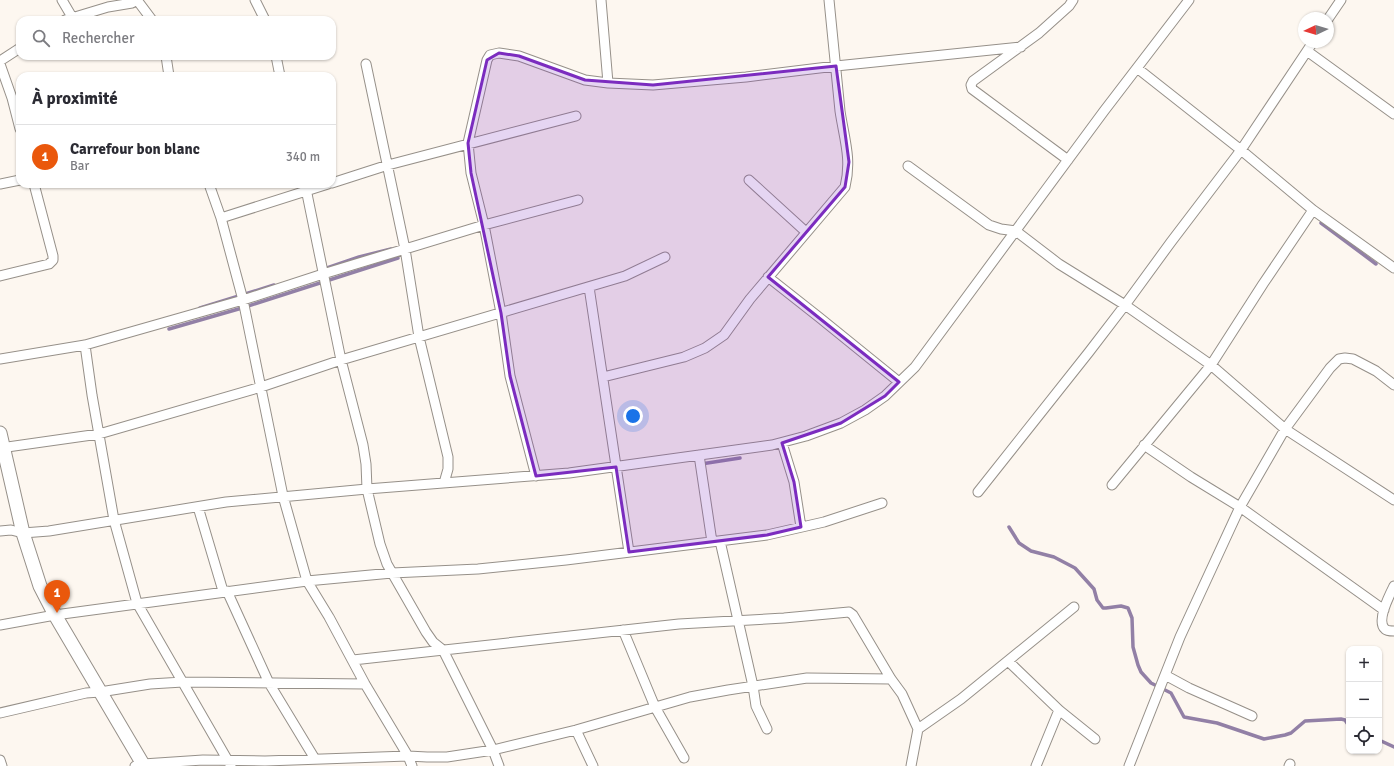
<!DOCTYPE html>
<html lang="fr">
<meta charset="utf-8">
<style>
:root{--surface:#fff;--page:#f2f2f3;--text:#2b2b33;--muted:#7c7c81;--line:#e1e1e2;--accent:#ea580c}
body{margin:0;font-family:Signika,sans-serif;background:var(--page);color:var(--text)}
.controls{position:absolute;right:12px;bottom:12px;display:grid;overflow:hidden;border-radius:8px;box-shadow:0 1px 3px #0004}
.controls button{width:36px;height:36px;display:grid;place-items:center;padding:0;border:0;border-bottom:1px solid var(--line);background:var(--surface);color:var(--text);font:20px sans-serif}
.compass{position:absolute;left:1298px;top:12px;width:36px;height:36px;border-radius:50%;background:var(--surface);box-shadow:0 1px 3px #0004;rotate:266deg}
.you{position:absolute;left:633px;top:416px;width:14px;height:14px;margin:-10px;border:3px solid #fff;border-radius:50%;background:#1a73e8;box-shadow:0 0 0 6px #1a73e833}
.badge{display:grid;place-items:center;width:26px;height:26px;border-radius:50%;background:var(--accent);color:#fff;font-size:13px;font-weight:700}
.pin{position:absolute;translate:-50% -33px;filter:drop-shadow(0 1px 2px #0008)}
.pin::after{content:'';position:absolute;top:21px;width:14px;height:12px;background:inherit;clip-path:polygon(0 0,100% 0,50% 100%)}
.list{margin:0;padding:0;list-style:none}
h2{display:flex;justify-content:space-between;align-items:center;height:52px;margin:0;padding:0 16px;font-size:17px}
h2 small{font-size:13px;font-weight:400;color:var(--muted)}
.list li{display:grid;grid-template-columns:26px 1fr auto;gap:12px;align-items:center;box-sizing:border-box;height:64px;padding:0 16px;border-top:1px solid var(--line)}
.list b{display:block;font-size:15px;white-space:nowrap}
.list p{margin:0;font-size:13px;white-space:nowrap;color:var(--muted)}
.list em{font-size:13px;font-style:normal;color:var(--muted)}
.icon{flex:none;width:22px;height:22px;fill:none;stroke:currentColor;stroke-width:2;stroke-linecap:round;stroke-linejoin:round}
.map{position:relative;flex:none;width:1394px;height:766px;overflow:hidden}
.search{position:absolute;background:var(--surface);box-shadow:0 1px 3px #0004;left:16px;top:16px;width:320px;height:44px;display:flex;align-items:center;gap:10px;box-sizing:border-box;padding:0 14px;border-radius:12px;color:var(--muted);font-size:15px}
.panel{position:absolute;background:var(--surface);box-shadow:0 1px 3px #0004;left:16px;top:72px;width:320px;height:116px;border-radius:12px}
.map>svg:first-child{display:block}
</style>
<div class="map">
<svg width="1394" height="766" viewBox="0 0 1394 766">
<rect width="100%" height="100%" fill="#fdf7f0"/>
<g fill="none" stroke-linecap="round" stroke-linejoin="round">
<!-- stream -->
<path stroke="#9280a6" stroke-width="3.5" d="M1321 223 1376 264
M324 269 359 257 391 249
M200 308 274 285
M169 329 242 308 398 258
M701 464 740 458
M1009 527 1019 543 1031 551 1054 557 1075 568 1094 589 1097 600 1103 608H1106L1121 606 1128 608 1132 618 1133 647 1138 665 1141 672 1151 683 1171 693 1184 717 1217 723 1264 739 1285 735 1291 733 1305 721 1341 719 1345 720 1349 726
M1379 740 1394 747"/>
<defs>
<path id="street" d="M62 0 72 17
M137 0 152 20
M255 0 265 20
M601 0 608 83
M1328 19 1341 0
M65 20 108 7 132 3 137 0
M1307 51 1394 114
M166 56 169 76
M276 56 280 76
M0 61 20 48
M0 64 12 98 20 129
M366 64 405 249 419 337 448 457V469L444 483
M1137 68 1241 150 1313 210 1394 268
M1068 160 972 89 971 85 973 81 1039 33 1069 6 1073 0
M908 166 989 225 1001 229 1016 231 1059 264 1125 305 1211 365 1285 429 1394 500
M749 180 806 232
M332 183 388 165 576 116
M0 184 20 180
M209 184 221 218 243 300 283 496 307 581 329 617 365 684 408 756 427 757H447L493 750 576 730 690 697 728 690 807 678 891 679
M305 184 341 360 363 445 366 464 367 489 380 544 387 564 426 632 433 642 443 650 493 750 499 766
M221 218 328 184
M0 276 49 264 53 260V256L34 184
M768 277 820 318 899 382
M589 287 629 552
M85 345 92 395 114 520 137 603 231 766
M0 359 85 345 243 300 323 274 484 225 578 200
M603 377 684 357 705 348 724 335 750 299 845 187C852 159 844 138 840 111 836 74 833 37 829 0
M782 443 794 482 801 527
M1144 445 1191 477 1240 507 1384 610
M0 448 99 434 261 387 341 360 625 276 665 257
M699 455 712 542
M536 476 510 376 501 313 484 225 471 173 468 143 487 60 490 55 499 53 519 56 585 80 608 83 653 85 746 77 836 66 1021 47
M1112 485 1211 365 1263 284 1313 210
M978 492 1089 352 1125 305 1171 242 1241 150 1313 42
M198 507 223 591
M0 531 11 530 23 533 49 531 226 502 367 489 569 473 772 445 806 436 841 423 865 410 885 396 915 367 1104 111 1189 0
M720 541 753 686 756 706 767 729
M1394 586C1390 594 1376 621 1385 629 1387 631 1391 631 1394 631
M227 591 269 683 315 759
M0 625 55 615 307 581 392 573 478 569 566 560 767 535 824 522 882 503
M623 630 655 707 684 758
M353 660 679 624 784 618 849 612 853 615 891 679 902 694 918 729 911 766
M1008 661 1059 710 1036 766
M1165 675 1189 688 1252 716
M1059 710 1095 739
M0 713 86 693 100 692 150 684 183 682 365 684
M918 729 961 699 1074 607
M576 730 593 766
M0 760 2 766
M135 766 143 764 203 760 265 761 408 756 412 766
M1129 766 1180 637 1240 507 1285 429 1330 368 1339 359 1345 358 1353 359 1376 371 1394 385
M1289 766 1290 764"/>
<path id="secondary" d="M0 433 23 533 40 586 55 615 144 766"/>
</defs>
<!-- street casing -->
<use href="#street" stroke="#969089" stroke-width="11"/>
<!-- secondary casing -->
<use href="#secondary" stroke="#969089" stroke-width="15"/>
<!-- street -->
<use href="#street" stroke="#fff" stroke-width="9"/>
<!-- secondary -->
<use href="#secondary" stroke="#fff" stroke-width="13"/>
</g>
<!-- marked area -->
<path fill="#7b2cbf" fill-opacity="0.2" stroke="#7b2cbf" stroke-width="3" stroke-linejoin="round" d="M499 53 519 56 585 80 653 85 836 66 849 162 845 187 768 277 899 382 885 396 841 423 782 443 794 482 801 527 767 535 629 552 616 467 536 476 510 376 501 313 471 173 468 143 487 60Z"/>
</svg>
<div class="controls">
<button>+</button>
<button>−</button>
<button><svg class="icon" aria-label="locate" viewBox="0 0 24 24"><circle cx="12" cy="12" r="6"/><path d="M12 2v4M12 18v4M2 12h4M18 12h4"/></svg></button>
</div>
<svg class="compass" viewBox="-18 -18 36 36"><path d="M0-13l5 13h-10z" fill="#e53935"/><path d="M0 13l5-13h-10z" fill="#7c7c81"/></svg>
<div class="you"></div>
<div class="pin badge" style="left:57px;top:613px">1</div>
<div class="search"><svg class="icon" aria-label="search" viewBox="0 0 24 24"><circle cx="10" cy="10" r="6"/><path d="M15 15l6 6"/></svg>Rechercher</div>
<section class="panel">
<h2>À proximité<small></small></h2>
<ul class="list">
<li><span class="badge">1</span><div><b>Carrefour bon blanc</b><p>Bar</p></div><em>340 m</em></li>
</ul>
</section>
</div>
